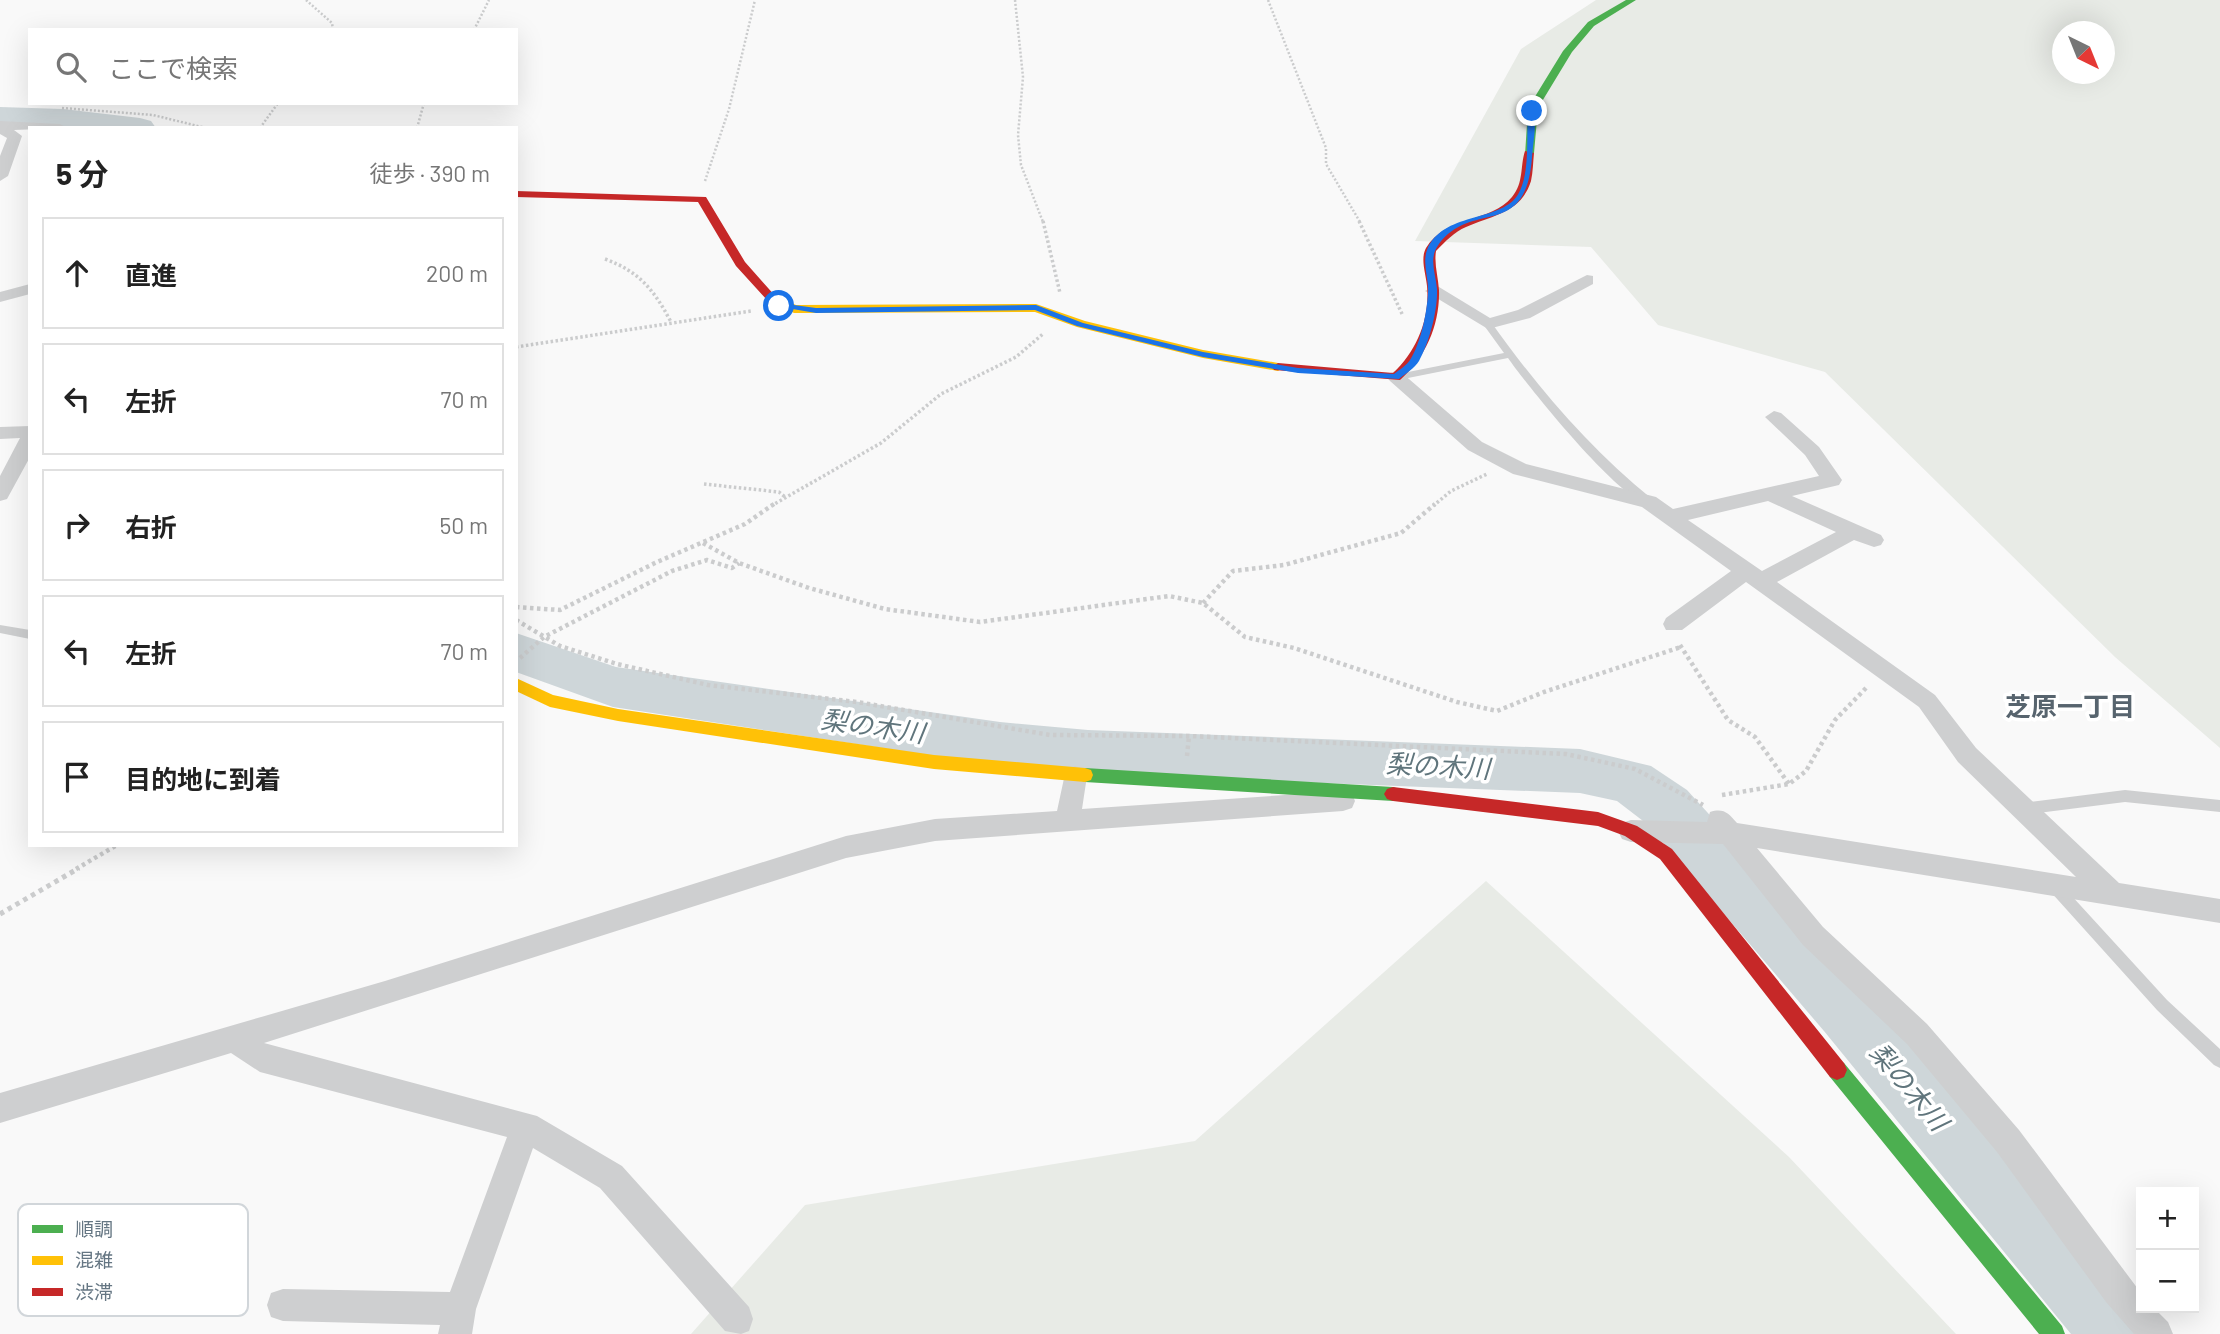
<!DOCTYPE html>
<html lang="ja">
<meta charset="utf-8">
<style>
:root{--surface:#fff;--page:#f6f6f6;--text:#222;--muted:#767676;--line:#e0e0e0}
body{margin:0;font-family:Barlow,"Noto Sans JP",sans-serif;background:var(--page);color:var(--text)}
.controls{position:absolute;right:21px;bottom:21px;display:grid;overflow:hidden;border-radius:0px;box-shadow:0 7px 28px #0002}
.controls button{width:63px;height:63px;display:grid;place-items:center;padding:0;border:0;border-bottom:2px solid var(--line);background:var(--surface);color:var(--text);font:35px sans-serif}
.compass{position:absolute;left:2052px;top:21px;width:63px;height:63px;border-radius:50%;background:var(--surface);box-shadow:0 7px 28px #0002;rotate:137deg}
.stop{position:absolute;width:21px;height:21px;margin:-16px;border:5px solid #1a73e8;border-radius:50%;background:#fff}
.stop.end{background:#1a73e8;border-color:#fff;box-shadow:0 2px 7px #0008}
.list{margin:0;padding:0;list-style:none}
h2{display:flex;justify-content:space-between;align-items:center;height:91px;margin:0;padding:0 28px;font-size:30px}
h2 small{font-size:23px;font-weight:400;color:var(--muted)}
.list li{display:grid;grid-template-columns:46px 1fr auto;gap:21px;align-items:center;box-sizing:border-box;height:112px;margin:0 14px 14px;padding:0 14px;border:2px solid var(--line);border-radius:0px}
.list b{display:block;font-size:26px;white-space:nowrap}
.list em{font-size:23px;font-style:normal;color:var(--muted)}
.icon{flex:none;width:38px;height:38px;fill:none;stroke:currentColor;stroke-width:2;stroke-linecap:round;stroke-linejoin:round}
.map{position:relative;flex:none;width:2220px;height:1334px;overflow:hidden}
.search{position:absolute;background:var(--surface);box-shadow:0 7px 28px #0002;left:28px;top:28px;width:490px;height:77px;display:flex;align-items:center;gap:18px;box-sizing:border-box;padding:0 24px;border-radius:0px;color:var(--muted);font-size:26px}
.panel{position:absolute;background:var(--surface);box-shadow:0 7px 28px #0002;left:28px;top:126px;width:490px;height:721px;border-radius:0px}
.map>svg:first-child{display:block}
</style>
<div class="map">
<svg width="2220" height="1334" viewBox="0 0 2220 1334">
<rect width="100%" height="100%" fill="#f9f9f9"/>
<!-- green -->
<path fill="#e8ebe6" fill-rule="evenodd" d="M1596 0H2220V748L2115 657 1825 372 1658 325 1591 247 1415 241 1521 49ZM2062 32H2104V74H2062Z
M1486 881 1789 1157 1956 1334H691L805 1205 1195 1141Z"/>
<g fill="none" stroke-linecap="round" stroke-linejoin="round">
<!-- river -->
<path fill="#ced6d9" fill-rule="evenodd" d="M0 107 63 109 140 118 151 121 156 128 0 125Z
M516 633 616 667 1000 722 1088 730 1580 749 1651 766 1687 790 1868 989 2144 1308 2155 1334H2071L1824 1031 1647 824 1617 801 1580 793 1088 774 1000 766 613 707 516 672Z"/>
<!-- path-far3 -->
<path stroke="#cbcccd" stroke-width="2.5" stroke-dasharray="2 2" stroke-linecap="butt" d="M306 0 332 23 333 30
M1015 0 1023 77 1018 135 1021 165 1043 222
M1268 0 1326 148V164L1360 222
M474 30 489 0
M62 108 153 115 206 128
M260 128 278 103
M417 128 424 103
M705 181 729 109 755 0"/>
<!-- path-far2 -->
<path stroke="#cbcccd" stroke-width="3.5" stroke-dasharray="2.5 2.5" stroke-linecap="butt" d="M1043 221 1060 293
M1359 221 1403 316
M605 259C640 272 654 290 671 322
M516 347 751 311
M704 484 779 492 785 497
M771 506 881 443 941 394 1016 357 1044 333
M1433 506 1451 491 1487 474"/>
<!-- path-far1 -->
<path stroke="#cbcccd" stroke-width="4.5" stroke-dasharray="3.5 3.5" stroke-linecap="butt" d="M703 543 739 563 809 588 885 609 980 622 1169 596 1203 603 1245 637 1294 648 1457 702 1497 711 1544 692 1681 647
M1203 603 1233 571 1284 565 1401 533 1435 504
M516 607 560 610 657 562 745 524 774 504
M516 620 560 646 617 664 708 685 857 702 1050 735 1189 736 1566 754 1635 769 1703 805
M1680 645 1728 720 1755 737 1789 784
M520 658 544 637 672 571 707 560 732 568 739 563
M1187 756 1189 736
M1722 795 1789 784 1806 771 1835 720 1867 687
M76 869 117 845"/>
<!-- path -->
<path stroke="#cbcccd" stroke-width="5" stroke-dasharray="4.5 4.5" stroke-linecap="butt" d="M0 914 79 868"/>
<!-- lane -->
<path fill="#cecfd0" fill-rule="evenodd" d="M1488 321 1491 322C1538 388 1589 448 1652 499L1653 502 1652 505C1625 508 1526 384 1508 358L1403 379 1398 376 1403 373 1504 353 1483 324Z
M0 625 30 630V639L0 633Z
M2125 790 2220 800V812L2125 802 2023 815 2018 813 2016 809 2018 805 2023 803Z
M2054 880 2059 882 2167 1000 2220 1049V1068L2214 1065 2157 1010 2049 890 2047 886 2049 882Z"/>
<!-- street -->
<path fill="#cecfd0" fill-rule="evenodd" d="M0 121 60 124 67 128 14 130 22 136 8 176 0 181V156L7 138 0 134Z
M1587 275 1593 276V284L1530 318 1488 329 1425 291 1433 286 1439 287 1490 318 1518 310Z
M30 284V294L0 302V292Z
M1396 371 1402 373 1482 442 1526 464 1656 497 1673 509 1819 476 1805 455 1765 417 1774 411 1781 413 1819 447 1842 480 1839 485 1792 496 1881 535 1884 540 1881 545 1874 547 1854 540 1777 582 1935 695 1976 748 2119 883 2220 899V923L1757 848 1823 927 1927 1024 2019 1130 2141 1293V1308H2154L2168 1322 2173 1334H2134L2106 1302 1997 1152 1907 1044 1803 945 1723 844 1631 842 1622 839 1618 831 1622 823 1631 820 1707 822 1710 812C1724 808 1728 813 1737 823L2076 877 1958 762 1919 707 1746 582 1682 630H1666L1663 624 1666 618 1731 571 1642 507 1513 474 1468 450 1390 381 1387 377 1390 373ZM1768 501 1836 532 1762 571 1688 520Z
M30 426V457L7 499 0 501V476L20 438 0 439V427Z
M1075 766 1084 769 1087 776 1082 809 1343 791 1352 794 1355 801 1352 808 1343 811 935 841 846 858 264 1043 537 1116 622 1166 749 1307 753 1319 749 1331 741 1334 725 1331 600 1188 533 1148 476 1309 472 1334H438L440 1325 283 1321 271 1317 267 1305 271 1293 283 1289 450 1292 507 1137 260 1072 231 1053 0 1123V1093L385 981 846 836 935 819 1057 811 1066 769Z"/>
<!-- fast -->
<path fill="#4caf50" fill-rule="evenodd" d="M1626 0H1636L1594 26 1572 52 1538 108 1534 153 1525 155 1528 108 1563 51 1588 22Z
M1085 768 1393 787 1399 789 1402 794 1399 799 1393 801 1085 782 1079 780 1077 775 1079 770Z
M1837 1060 1844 1063 2062 1326 2065 1334H2039L1830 1077 1827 1070 1830 1063Z"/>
<!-- slow -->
<path fill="#ffc107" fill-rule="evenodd" d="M771 294 796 305 1036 304 1085 321 1203 350 1278 363 1284 367 1278 371 1203 358 1077 327 1035 312 794 313 767 300V296Z
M516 678 553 695 618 709 934 755 1085 768 1091 770 1093 775 1091 780 1085 782 934 769 618 721 550 707 516 691Z"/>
<!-- jam -->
<path fill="#c62828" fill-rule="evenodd" d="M1525 151 1534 153C1533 162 1533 172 1531 181 1521 213 1493 215 1466 227 1454 232 1446 241 1436 251 1434 264 1438 276 1439 290 1440 324 1426 357 1400 380L1274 370 1272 367 1278 363 1393 373C1417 351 1430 318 1427 286 1426 274 1420 259 1426 248 1446 215 1491 223 1512 197 1524 183 1520 166 1525 151Z
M516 191 706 197 745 262 777 298 771 302 767 300 736 266 698 202 516 197Z
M1393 787 1598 812 1637 826 1672 849 1844 1063 1847 1070 1844 1077 1837 1080 1830 1077 1660 859 1625 836 1598 826 1393 801 1387 799 1384 794 1387 789Z"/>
</g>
<!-- route -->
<path fill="#1a73e8" d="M1534 109C1537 124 1533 142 1532 157 1526 243 1470 197 1437 247 1429 260 1436 275 1437 289 1438 310 1429 343 1419 361 1415 368 1405 374 1399 379L1298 373 1203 357 1077 326 1035 310 816 313 775 306 779 303 816 308 1036 305 1083 323 1203 352 1298 368 1394 374C1399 370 1407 365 1410 360 1421 343 1427 312 1428 293 1429 278 1422 264 1427 250 1442 212 1499 222 1517 196 1531 175 1526 135 1528 111Z"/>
<g text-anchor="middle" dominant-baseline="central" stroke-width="7" stroke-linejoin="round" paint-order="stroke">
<!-- neighbourhood labels -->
<g font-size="26" font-weight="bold" fill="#57646e" stroke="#fff">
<text x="2070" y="705">芝原一丁目</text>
</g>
<!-- water labels -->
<g font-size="26" font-style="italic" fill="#60757c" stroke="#fff">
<text transform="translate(873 725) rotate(8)">梨の木川</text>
<text transform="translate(1438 765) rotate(3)">梨の木川</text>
<text transform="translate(1910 1086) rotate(50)">梨の木川</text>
</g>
</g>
<!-- legend -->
<rect x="18" y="1204" width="230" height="112" rx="10" fill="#fff" stroke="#d1d6da" stroke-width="2"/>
<rect x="32" y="1225" width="31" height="8" fill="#4caf50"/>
<rect x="32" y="1256" width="31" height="9" fill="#ffc107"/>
<rect x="32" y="1288" width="31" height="8" fill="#c62828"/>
<g font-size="19" fill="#657683">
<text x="75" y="1236">順調</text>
<text x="75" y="1267">混雑</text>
<text x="75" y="1299">渋滞</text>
</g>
</svg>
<div class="controls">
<button>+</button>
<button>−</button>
</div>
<svg class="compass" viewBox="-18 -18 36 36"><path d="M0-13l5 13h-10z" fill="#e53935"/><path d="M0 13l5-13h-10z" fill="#767676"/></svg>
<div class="stop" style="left:779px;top:306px"></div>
<div class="stop end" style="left:1532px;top:111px"></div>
<div class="search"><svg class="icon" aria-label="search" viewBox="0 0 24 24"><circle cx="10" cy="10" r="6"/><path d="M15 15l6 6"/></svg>ここで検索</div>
<section class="panel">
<h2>5 分<small>徒歩 · 390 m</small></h2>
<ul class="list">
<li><svg class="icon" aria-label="ahead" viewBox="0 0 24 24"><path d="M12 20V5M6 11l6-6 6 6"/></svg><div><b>直進</b></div><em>200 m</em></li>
<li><svg class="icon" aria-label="left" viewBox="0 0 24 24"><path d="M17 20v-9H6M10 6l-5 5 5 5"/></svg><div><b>左折</b></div><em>70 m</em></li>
<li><svg class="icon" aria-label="right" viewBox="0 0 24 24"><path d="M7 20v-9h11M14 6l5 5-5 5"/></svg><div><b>右折</b></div><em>50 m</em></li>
<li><svg class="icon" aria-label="left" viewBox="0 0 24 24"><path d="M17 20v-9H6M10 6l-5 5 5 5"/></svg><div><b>左折</b></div><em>70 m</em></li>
<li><svg class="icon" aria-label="arrive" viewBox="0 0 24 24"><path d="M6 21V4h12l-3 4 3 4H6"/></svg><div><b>目的地に到着</b></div></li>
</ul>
</section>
</div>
